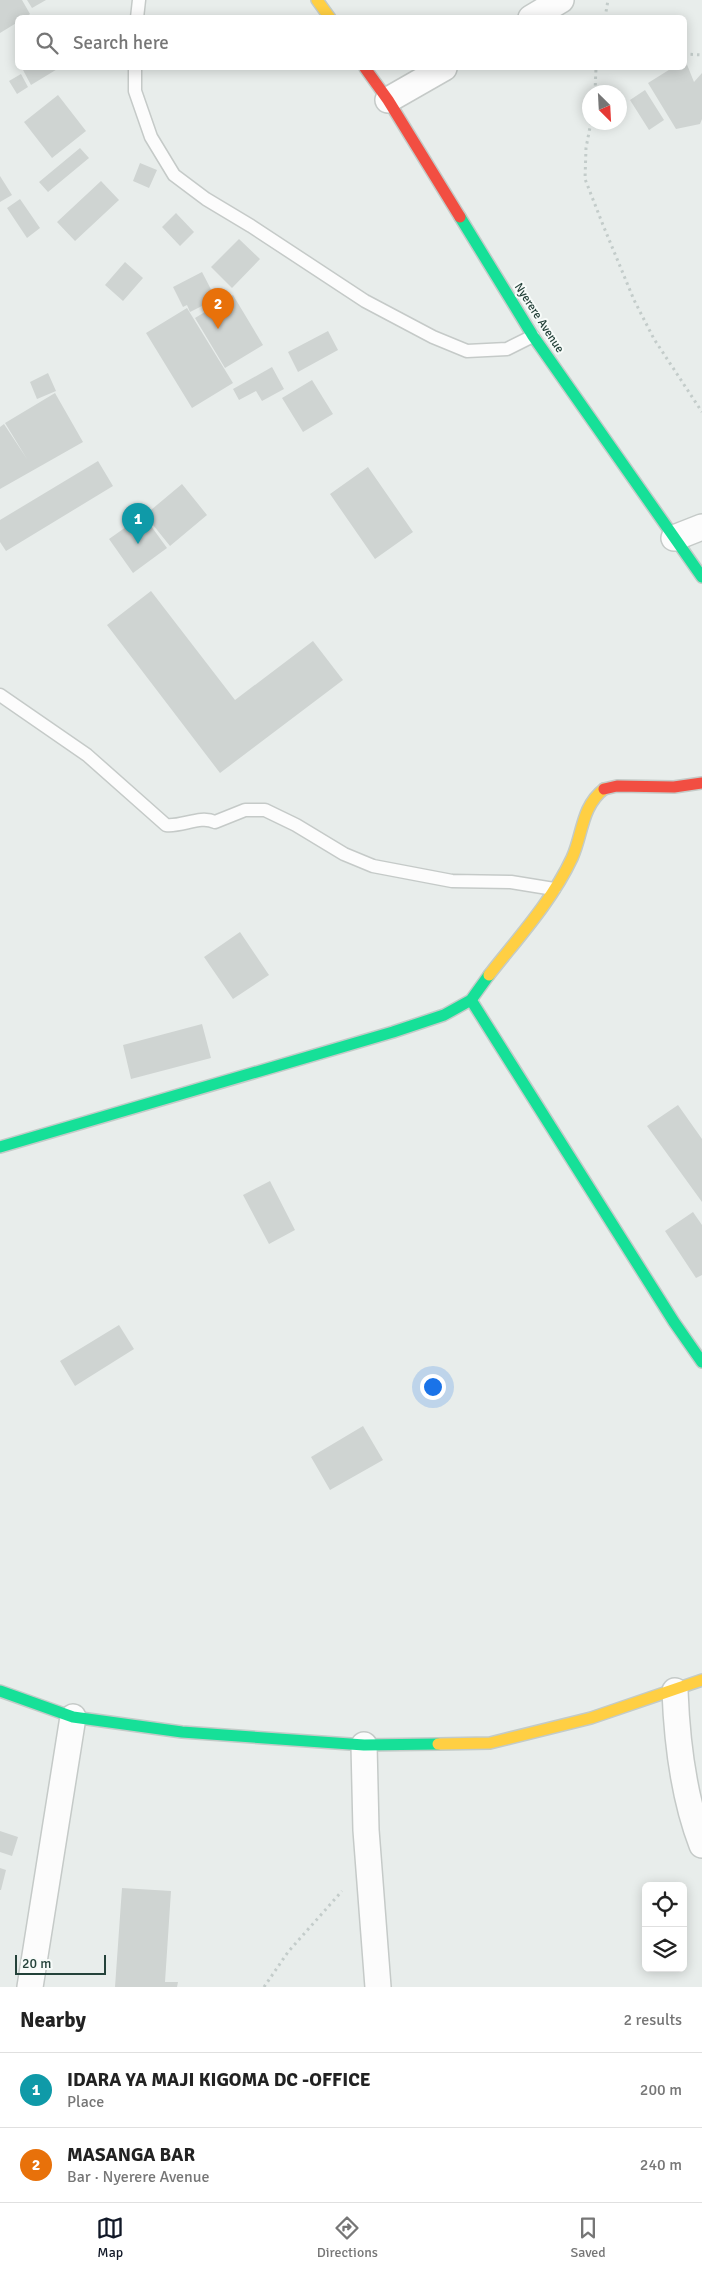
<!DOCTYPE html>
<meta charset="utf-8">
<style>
:root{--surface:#fff;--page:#f6f6f6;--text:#222;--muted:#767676;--line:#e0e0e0;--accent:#111827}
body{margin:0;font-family:Signika,sans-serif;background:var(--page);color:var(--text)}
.controls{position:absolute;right:15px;bottom:15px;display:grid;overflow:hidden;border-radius:8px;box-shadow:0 2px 12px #0003}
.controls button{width:45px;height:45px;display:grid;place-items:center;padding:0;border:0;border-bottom:1px solid var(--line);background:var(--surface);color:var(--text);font:25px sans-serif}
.compass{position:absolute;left:582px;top:85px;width:45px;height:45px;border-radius:50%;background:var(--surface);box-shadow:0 2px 12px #0003;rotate:156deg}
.scale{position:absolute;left:15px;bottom:12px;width:91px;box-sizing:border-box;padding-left:5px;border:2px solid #24423a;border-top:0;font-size:14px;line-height:18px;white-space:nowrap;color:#24423a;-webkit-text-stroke:4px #f7fbf9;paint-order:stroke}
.you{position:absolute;left:432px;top:1386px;width:18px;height:18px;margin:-12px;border:4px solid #fff;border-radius:50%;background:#1a73e8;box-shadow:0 0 0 8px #1a73e833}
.badge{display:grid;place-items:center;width:32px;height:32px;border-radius:50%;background:var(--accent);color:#fff;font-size:16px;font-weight:700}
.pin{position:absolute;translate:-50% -41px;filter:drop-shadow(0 1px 2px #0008)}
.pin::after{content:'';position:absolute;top:26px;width:18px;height:15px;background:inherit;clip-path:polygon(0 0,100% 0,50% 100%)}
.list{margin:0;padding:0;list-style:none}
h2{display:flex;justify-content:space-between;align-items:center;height:65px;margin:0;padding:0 20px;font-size:21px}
h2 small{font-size:16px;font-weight:400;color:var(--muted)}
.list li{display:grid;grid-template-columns:32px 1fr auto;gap:15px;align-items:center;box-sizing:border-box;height:75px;padding:0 20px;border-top:1px solid var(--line)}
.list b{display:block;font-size:19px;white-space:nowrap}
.list p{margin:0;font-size:16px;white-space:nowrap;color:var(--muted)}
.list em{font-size:16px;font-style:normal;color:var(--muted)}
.icon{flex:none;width:28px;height:28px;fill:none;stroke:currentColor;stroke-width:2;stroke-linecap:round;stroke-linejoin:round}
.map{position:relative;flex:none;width:702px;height:1987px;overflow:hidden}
.search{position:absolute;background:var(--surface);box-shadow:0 2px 12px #0003;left:15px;right:15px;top:15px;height:55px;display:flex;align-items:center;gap:12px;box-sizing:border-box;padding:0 18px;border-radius:8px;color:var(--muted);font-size:19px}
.sheet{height:215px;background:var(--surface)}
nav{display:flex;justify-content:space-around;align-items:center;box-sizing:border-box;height:70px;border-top:1px solid var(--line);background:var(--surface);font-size:14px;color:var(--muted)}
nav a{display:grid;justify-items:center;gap:2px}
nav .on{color:var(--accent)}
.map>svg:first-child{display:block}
</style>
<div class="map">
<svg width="702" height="1987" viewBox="0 0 702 1987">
<rect width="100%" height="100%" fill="#e8edeb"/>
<!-- building -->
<path fill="#cfd4d2" d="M0 0H22L30 14 25 18H18V22L0 33Z
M27 0H46L32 8Z
M684 57 694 82 702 73V119L700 124 676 129 648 83 672 68H684Z
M27 68H59L31 85 23 70Z
M21 74 28 87 17 94 9 81Z
M645 90 664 120 649 130 630 100Z
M58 95 86 131 52 158 24 122Z
M80 148 89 158 48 192 39 182Z
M140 163 157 170 149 188 133 181Z
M0 176 12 195 0 202Z
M101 181 119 200 75 241 57 222Z
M20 199 40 228 27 238 7 208Z
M176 213 194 232 180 246 162 227Z
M239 239 260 259 232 288 211 267Z
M125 262 143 278 123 301 105 285Z
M202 272 216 299 190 312 187 305 183 307 173 287Z
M233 295 263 345 225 368 195 318Z
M187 308 233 383 192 408 146 333Z
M328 331 338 350 298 372 288 352Z
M272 367 284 389 262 401 256 391 239 400 233 389Z
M48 373 56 391 37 399 30 382Z
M312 380 333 414 303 432 282 398Z
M55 393 83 442 0 489V427L4 424 27 459 5 423Z
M98 461 113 486 6 551 0 542V520Z
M368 467 413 532 375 559 330 494Z
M182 484 207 515 170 546 145 515Z
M143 515 167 548 133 573 109 539Z
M151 591 235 700 313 641 343 680 220 773 107 625Z
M240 932 269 975 233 999 204 957Z
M202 1024 211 1058 131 1079 123 1045Z
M678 1105 702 1139V1202L647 1126Z
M270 1181 295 1230 269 1244 243 1195Z
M693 1212 702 1225V1275L696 1278 665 1231Z
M119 1325 134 1349 75 1386 60 1361Z
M363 1426 383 1460 330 1490 311 1457Z
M0 1831 18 1837 12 1856 0 1852Z
M0 1868 6 1870 1 1890H0Z
M122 1888 171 1891 165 1982H178L177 1987H115Z"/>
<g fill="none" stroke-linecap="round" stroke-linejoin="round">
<defs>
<path id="lane" d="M137 18 139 0
M135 68V91L151 137 174 175 206 199 251 226 365 301 433 337 467 351 507 349 533 336
M0 695 87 755 166 825C182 827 200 815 215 822L245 810H265L296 825 344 854 373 866 452 881 511 882 554 889"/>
<path id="street" d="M531 18 561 0
M388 100 444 68
M674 538 702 527
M675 1691C677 1743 683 1796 702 1845
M364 1745 366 1830 378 1987
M30 1987 73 1717"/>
<path id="fast" d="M460 217 533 336 702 577
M471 1000 674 1322 702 1362
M0 1147 393 1032 444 1015 471 1000 489 975
M0 1691 73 1717 182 1732 364 1745 438 1744"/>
<path id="slow" d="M317 0 330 18
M489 975C518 938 552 901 572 858 583 834 581 807 604 789
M438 1744 490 1743 591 1718 702 1680"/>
<path id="jam" d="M365 68 388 100 460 217
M604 789 617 786 674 787 702 783"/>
</defs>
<!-- lane casing -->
<use href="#lane" stroke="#c5cac8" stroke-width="15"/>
<!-- street casing -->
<use href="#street" stroke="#c5cac8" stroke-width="28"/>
<!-- fast casing -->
<use href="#fast" stroke="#c3cbc8" stroke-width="14"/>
<!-- slow casing -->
<use href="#slow" stroke="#c3cbc8" stroke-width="14"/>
<!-- jam casing -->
<use href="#jam" stroke="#c3cbc8" stroke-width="14"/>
<!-- path -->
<path stroke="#c3ccca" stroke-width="3" stroke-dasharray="2.5 4" stroke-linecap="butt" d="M605 18 608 0
M684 54 702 55
M595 92 596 68
M591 122 586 148 585 179 603 225 634 300 654 339 702 412
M264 1987 288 1952 342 1891"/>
<!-- lane -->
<use href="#lane" stroke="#fcfcfc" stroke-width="12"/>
<!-- street -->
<use href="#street" stroke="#fcfcfc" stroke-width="25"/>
<!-- fast -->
<use href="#fast" stroke="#16e098" stroke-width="11"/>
<!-- slow -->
<use href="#slow" stroke="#ffcf43" stroke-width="11"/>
<!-- jam -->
<use href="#jam" stroke="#f24e42" stroke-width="11"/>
</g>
<g text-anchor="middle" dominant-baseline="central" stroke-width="4" stroke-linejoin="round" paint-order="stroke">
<!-- street labels -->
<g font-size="12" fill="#24423a" stroke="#f7fbf9">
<text transform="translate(539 318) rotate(57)">Nyerere Avenue</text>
</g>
</g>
</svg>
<div class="controls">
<button><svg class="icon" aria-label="locate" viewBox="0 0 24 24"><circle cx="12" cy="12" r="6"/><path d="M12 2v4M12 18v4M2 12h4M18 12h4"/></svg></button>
<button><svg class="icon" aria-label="layers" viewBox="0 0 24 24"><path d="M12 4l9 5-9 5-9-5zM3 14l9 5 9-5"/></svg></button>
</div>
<svg class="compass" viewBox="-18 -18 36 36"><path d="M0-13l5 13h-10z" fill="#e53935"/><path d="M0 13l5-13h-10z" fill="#767676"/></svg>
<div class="scale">20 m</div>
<div class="you"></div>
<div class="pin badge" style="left:138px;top:544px;background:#0f9aa8">1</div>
<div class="pin badge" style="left:218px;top:329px;background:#e8710a">2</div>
<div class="search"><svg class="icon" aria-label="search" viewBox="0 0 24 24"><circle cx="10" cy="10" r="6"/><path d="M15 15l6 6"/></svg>Search here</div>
</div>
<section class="sheet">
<h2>Nearby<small>2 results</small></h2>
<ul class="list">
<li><span class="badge" style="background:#0f9aa8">1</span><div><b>IDARA YA MAJI KIGOMA DC -OFFICE</b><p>Place</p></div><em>200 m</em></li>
<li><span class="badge" style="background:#e8710a">2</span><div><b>MASANGA BAR</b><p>Bar · Nyerere Avenue</p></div><em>240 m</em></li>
</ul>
</section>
<nav>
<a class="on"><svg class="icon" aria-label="map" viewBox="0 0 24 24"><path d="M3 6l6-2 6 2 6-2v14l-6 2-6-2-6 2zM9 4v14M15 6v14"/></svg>Map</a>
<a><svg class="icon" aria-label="directions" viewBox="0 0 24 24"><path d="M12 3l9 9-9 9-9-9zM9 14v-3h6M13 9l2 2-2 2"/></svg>Directions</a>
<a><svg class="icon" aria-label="saved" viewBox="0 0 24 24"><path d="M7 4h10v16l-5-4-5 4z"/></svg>Saved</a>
</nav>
